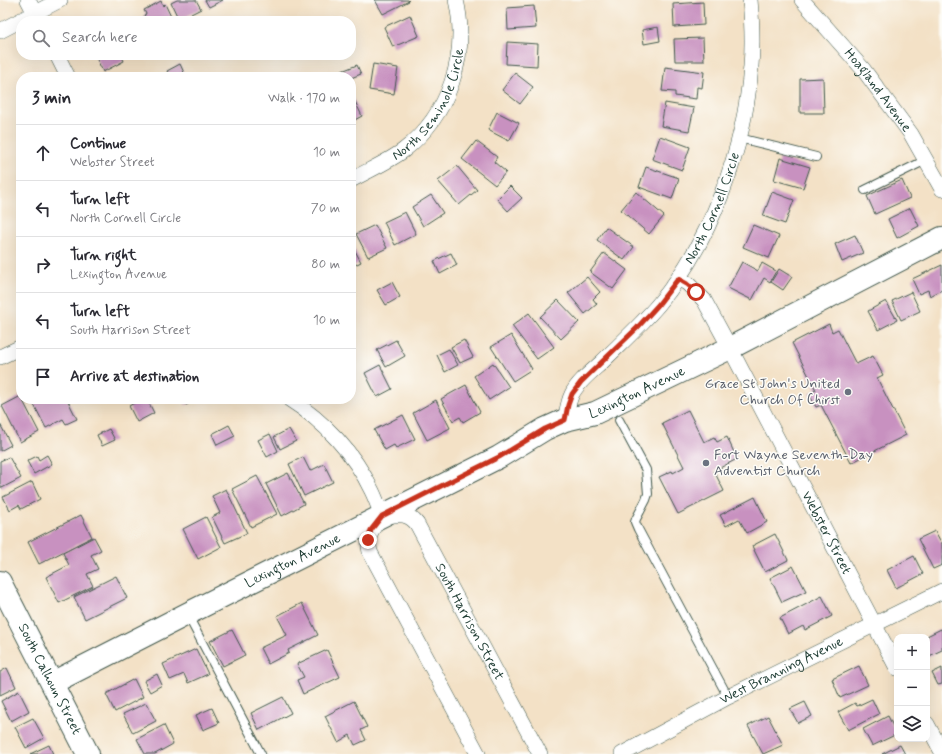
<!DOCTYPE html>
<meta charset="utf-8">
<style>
:root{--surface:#fff;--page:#f2f2f3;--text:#2b2b33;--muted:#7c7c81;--line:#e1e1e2}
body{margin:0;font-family:Mynerve,sans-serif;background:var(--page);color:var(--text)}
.controls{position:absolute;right:12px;bottom:12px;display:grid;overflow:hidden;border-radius:8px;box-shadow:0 4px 16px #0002}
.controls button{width:36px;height:36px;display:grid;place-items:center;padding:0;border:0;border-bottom:1px solid var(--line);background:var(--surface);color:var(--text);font:20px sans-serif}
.stop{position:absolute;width:12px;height:12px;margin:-9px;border:3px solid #c8321e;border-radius:50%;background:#fff}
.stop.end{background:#c8321e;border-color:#fff;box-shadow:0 1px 4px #0008}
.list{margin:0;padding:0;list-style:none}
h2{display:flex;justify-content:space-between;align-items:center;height:52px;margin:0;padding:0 16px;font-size:17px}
h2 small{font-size:13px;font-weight:400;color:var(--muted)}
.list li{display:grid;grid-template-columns:26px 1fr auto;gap:12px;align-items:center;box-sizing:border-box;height:56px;padding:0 16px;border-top:1px solid var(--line)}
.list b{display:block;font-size:15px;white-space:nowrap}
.list p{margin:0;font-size:13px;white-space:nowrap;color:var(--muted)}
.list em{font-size:13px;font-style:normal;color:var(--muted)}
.icon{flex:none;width:22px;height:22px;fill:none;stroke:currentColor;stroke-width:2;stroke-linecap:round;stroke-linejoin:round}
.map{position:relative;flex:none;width:942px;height:754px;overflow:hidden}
.search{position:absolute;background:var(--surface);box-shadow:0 4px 16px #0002;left:16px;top:16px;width:340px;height:44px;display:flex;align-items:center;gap:10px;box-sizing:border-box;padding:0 14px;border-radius:16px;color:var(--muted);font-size:15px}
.panel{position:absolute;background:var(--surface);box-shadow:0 4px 16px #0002;left:16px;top:72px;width:340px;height:332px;border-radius:16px}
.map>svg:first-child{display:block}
</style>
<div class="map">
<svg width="942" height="754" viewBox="0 0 942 754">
<rect width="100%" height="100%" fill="#fdfcf7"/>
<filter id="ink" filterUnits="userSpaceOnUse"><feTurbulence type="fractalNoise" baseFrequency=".025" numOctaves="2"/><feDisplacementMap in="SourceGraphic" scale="8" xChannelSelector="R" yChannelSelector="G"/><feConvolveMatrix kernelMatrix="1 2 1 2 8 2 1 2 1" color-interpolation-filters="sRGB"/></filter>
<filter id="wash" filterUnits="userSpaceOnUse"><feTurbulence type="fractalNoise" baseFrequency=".012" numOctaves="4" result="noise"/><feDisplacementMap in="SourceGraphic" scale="16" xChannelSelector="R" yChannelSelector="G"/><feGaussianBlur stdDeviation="0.9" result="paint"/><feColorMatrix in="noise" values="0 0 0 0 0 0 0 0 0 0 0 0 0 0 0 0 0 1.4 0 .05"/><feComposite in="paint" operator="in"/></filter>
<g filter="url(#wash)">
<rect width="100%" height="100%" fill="#f3e1c6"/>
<g id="blocks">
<!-- building -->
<path fill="#c891c0" d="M177 0H196L201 9 179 20 171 3Z
M205 0H223L209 7Z
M375 0H408L409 1 383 14Z
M161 1 163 6 165 4 173 21H147L144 15 146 14 144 10Z
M703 2 704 25 674 27 673 4Z
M534 6 536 28 508 30 507 8Z
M410 15 419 36 393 47 384 27Z
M658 27 660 41 644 44 642 30Z
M703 38 704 61H675L674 39Z
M507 42 538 44 537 66 506 64Z
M95 55H121L124 61 103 72Z
M180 64 186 77H170L167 71Z
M373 64 398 68 394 94 369 90Z
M357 65 361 74 351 78V77H344L342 71Z
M665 67 704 72 702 88 697 87 696 99 675 96V92L662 91Z
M515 73 533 87 520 104 502 90Z
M823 78 824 113H800V79Z
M351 93 362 116 351 122Z
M665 103 694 108 689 131 661 126Z
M497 112 519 123 509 141 488 130Z
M660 136 690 147 682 170 652 159Z
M476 141 497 157 494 162 506 172 495 185 462 159Z
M780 158 810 167 803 188 774 180Z
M457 166 477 190 459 205 438 181Z
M646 167 679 178 672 199 639 187Z
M902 180 910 198 875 214 867 196Z
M510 186 522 198 508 211 497 199Z
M636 192 664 216 649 234 621 210Z
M772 192 794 200 785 224 763 216Z
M431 195 443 213 423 226 412 207Z
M910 208 919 226 897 238 888 219Z
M405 212 416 234 395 245 384 222Z
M375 225 387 248 368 257 356 234Z
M753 225 779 236 769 258 743 247Z
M606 227 634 247 624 260 597 240Z
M855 235 863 253 842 262 835 244Z
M351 243 361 262 351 267Z
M451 253 457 265 440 274 434 261Z
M604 253 627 270 613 289 590 272Z
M742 262 758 271 762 263 776 271 770 282 764 278 752 300 728 288Z
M942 265V290L930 296 928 290 919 294 912 279Z
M779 269 792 277 783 290 771 282Z
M587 277 600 292 593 299 597 304 585 314 568 293Z
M392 282 400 297 386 305 377 290Z
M911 292 920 311 901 320 892 301Z
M558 300 579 322 561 339 540 317Z
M886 301 897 320 878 330 868 311Z
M529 313 554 347 537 359 512 326Z
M829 324 832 332 838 329 856 364 873 356 883 375 877 378 906 435 851 463 821 405 816 407 809 394 816 390 792 343Z
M511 335 532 369 513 381 491 347Z
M396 340 405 356 386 367 377 350Z
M464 340 473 357 460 363 451 347Z
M449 349 458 365 445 372 437 355Z
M493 363 509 387 489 400 474 376Z
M380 365 392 389 377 397 365 373Z
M466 385 480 412 463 422 460 417 453 421 441 399Z
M21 396V399H22L39 432 20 442 2 406Z
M31 399H67L77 419 66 424 63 419 46 428Z
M141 399H147L154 413 137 422 129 406Z
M183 399H198L186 405Z
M436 400 450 428 427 440 413 413Z
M688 410 704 442 714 437 717 442 727 437 737 459 714 471 724 491 678 514 659 477 672 471 673 473 684 467 662 423Z
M403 415 415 439 396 448 394 445 385 450 374 430Z
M0 424 11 445 0 451Z
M229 425 235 436 217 445 212 434Z
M109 429 115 440 102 446 97 435Z
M289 429 296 441 280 449 274 437Z
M270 434 278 451 267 457 258 440Z
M47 455 52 464 34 474 27 461 37 456 39 460Z
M9 457 21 478 2 488 0 484V461Z
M303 457 310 471 324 464 333 482 304 496 289 464Z
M288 473 304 504 282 516 266 484Z
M257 476 277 514 251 527 232 489Z
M32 482 40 499 21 509 19 505 10 510 3 497Z
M226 489 247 533 225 543 212 517 220 513 212 496Z
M755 497 767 522 747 533 739 519 726 526 720 515Z
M81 515 92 537 39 564 28 542Z
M206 517 221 547 198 559 183 529Z
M935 531 942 544V565L933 569 918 539Z
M775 534 788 560 765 572 752 546Z
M94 537 101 550 91 555 98 569 87 574 93 586 59 603 46 577 69 565 63 553Z
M914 556 923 574 896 588 887 570Z
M793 566 806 591 782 602 770 578Z
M116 576 127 598 85 619 74 597Z
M822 596 832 616 805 630 803 626 788 634 780 618Z
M302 603 318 635 288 650 289 653 268 664 260 648 287 635 277 616Z
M941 629 942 631V650L927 657V636Z
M232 630 245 655 223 666 210 641Z
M196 649 208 674 188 683 184 674 170 680 163 664Z
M327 650 340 677 303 694 297 680 304 677 297 664Z
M859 666 868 685 840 698 832 679Z
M7 668 16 687 0 695V672Z
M942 668V684L938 685 932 673Z
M157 674 162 685 150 692 144 681Z
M134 679 143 697 115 712 106 694Z
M19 691 29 711 11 721 1 701Z
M283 697 291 713 259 730 251 713Z
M872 699 879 714 848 730 838 712 855 703 857 706Z
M354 701 367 727 361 730 366 740 355 745 350 735 338 742 325 716Z
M805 702 812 716 798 723 790 709Z
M146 703 156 721 133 733 123 714Z
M212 708 219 723 203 730 196 715Z
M768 716 783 745 763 754 748 726Z
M888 716 897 734 872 746 863 729Z
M33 718 44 738 26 748 15 727Z
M164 725 173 744 155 754H145L137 739Z
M49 745 53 754H30Z
M900 745 905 754H882Z"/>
</g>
</g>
<g filter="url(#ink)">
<use href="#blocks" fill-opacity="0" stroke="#3f564a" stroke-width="1"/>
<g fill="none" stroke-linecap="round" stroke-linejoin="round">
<defs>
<path id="lane" d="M739 138 816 157
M865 190 926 160
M619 420 646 470 648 494 646 500 636 519 635 522 638 529 728 697
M187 614 261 754"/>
<g id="street">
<path d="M28 0 39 21"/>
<path id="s1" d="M802 0 863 69 911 134 942 189"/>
<path d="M0 31 60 0"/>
<path d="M57 55 68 77"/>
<path id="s2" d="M351 180C369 170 388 162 404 150 449 115 469 55 456 0"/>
<path id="s3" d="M679 279 687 283 704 300 730 348 897 668"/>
<path d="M0 357 21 347"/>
<path d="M289 399C324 421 354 453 372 491 376 499 379 508 382 516"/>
<path id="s4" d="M565 420C567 411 568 402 572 394 578 382 591 372 601 363 620 344 640 326 658 305 711 242 745 148 751 66 753 44 752 22 750 0"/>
<path d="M927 724 942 752"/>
<path id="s5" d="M478 754 370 552C366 535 372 529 382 516 396 515 407 511 417 524L540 754"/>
<path id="s6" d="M622 754 728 697 942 591"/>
</g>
<g id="secondary">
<path id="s7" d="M0 582 88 754"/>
<path id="s8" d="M52 683 187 614 499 457 545 429 565 420 595 413 730 348 942 238"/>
</g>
</defs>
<!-- lane casing -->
<use href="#lane" stroke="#3f564a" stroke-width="10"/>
<!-- street casing -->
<use href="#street" stroke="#3f564a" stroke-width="16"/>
<!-- secondary casing -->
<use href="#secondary" stroke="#3f564a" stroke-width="24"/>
<!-- lane -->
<use href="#lane" stroke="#fff" stroke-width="8"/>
<!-- street -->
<use href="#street" stroke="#fff" stroke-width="15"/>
<!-- secondary -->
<use href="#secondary" stroke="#fff" stroke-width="22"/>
</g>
</g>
<g fill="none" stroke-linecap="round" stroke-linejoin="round" filter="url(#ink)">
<!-- route -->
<path stroke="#c8321e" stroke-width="5" d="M368 540 371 530 382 516 445 484 499 457 545 429 565 420 568 405 572 394 581 382 637 328 658 305 678 279 687 284 696 292"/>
</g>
<!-- markers -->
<g fill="#6b7280" stroke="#fdfcf7" stroke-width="1.5">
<circle cx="848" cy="392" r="4"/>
<circle cx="706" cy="463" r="4"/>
</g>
<g text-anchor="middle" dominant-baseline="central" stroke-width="3" stroke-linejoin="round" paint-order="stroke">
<!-- street labels -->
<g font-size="14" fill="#1f3d34" stroke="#fdfcf7">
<text stroke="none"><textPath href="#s1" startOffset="118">Hoagland Avenue</textPath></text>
<text stroke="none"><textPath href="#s2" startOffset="114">North Seminole Circle</textPath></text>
<text stroke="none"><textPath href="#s4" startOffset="263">North Cornell Circle</textPath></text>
<text stroke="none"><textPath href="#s8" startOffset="654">Lexington Avenue</textPath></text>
<text stroke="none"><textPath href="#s3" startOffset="296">Webster Street</textPath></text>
<text stroke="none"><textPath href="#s8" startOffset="270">Lexington Avenue</textPath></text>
<text stroke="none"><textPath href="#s5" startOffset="418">South Harrison Street</textPath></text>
<text stroke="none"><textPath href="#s6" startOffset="180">West Branning Avenue</textPath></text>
<text stroke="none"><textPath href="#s7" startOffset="109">South Calhoun Street</textPath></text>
</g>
<!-- worship labels -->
<g font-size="14" fill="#5b616d" stroke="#fdfcf7" text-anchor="end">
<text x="840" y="384">Grace St John's United<tspan x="840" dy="16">Church Of Chirst</tspan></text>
<text x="714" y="455" text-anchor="start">Fort Wayne Seventh-Day<tspan x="714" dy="16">Adventist Church</tspan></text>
</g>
</g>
</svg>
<div class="controls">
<button>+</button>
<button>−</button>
<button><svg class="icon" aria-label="layers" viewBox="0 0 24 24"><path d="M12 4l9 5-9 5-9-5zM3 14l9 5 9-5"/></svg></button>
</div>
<div class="stop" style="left:696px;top:292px"></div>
<div class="stop end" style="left:368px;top:540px"></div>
<div class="search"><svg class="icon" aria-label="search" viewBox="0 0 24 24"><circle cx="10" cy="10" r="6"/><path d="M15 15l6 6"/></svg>Search here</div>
<section class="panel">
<h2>3 min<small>Walk · 170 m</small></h2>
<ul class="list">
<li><svg class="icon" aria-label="ahead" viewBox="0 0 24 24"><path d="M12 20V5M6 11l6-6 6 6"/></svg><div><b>Continue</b><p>Webster Street</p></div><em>10 m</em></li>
<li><svg class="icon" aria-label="left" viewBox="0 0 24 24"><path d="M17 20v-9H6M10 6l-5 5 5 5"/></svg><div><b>Turn left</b><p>North Cornell Circle</p></div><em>70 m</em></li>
<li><svg class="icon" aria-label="right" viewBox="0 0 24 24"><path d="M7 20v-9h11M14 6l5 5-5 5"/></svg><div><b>Turn right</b><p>Lexington Avenue</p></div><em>80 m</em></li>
<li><svg class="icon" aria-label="left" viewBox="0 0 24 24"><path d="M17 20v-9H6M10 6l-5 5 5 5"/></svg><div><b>Turn left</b><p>South Harrison Street</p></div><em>10 m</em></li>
<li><svg class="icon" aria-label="arrive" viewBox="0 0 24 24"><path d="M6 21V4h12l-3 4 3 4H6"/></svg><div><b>Arrive at destination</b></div></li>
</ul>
</section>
</div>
